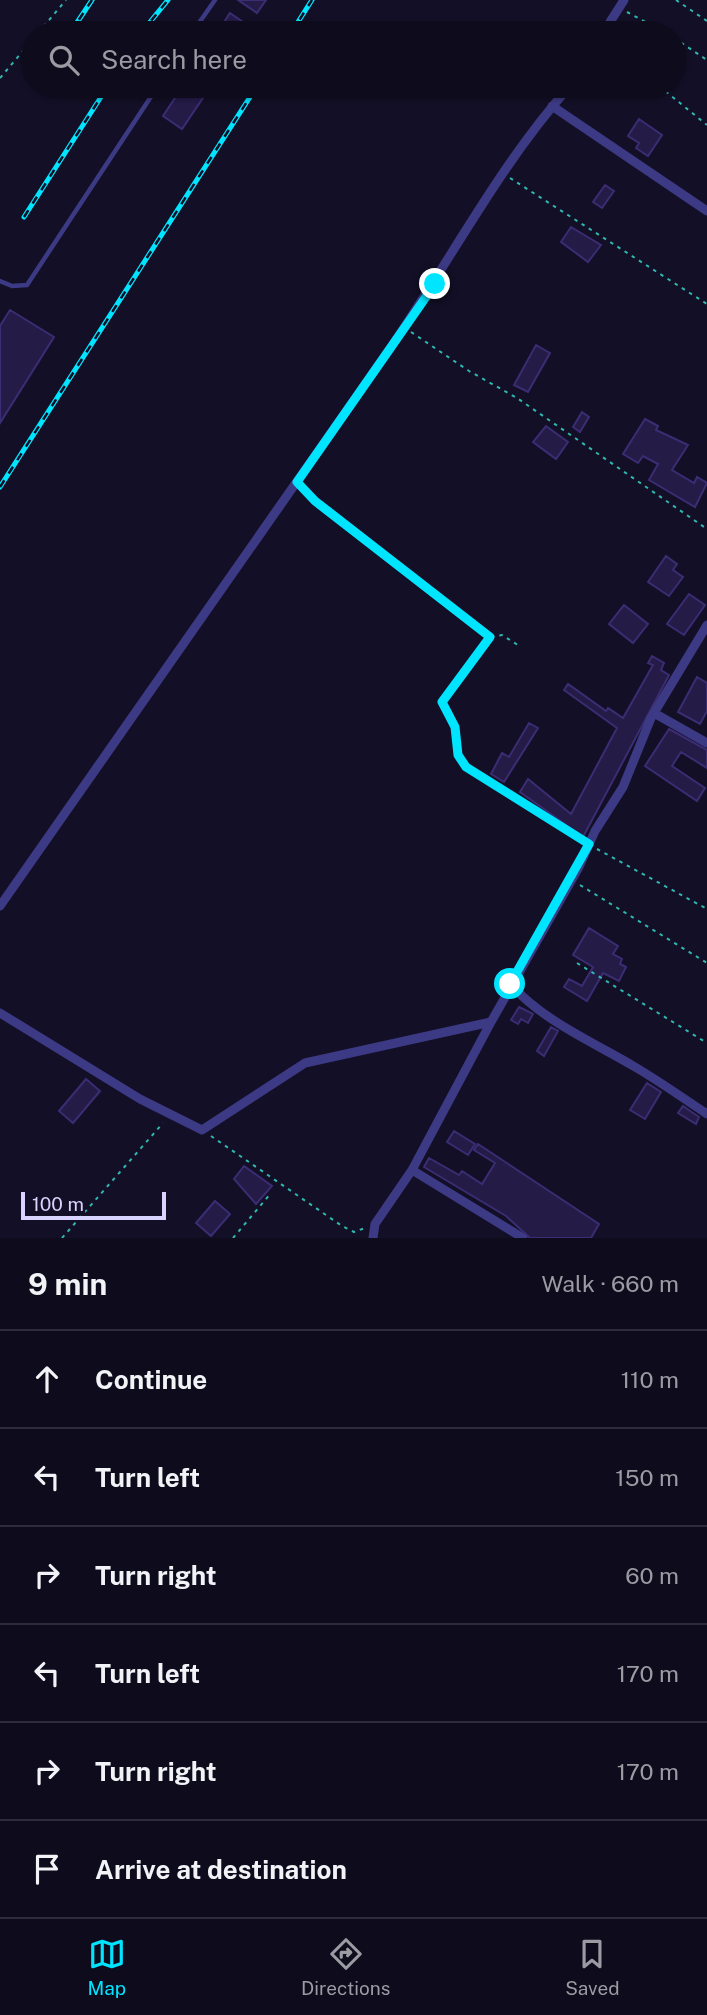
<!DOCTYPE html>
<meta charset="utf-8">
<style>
:root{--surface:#0e0b1c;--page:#1c1929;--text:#f1f3f6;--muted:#9b9ba3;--line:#2e2b3b;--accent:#00e5ff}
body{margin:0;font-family:"Public Sans",sans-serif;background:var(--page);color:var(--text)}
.scale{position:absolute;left:21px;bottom:18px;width:145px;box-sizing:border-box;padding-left:7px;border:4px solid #d9d4ff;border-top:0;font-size:19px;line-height:24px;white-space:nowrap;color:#d9d4ff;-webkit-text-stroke:5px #130f26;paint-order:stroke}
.stop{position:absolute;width:21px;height:21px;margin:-16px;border:5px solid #00e5ff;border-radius:50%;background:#fff}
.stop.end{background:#00e5ff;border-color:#fff;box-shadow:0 2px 7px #0008}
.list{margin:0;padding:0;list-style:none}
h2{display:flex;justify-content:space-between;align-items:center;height:91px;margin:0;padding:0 28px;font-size:30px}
h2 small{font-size:23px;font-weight:400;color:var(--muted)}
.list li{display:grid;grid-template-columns:46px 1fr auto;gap:21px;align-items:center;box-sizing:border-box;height:98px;padding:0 28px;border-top:2px solid var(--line)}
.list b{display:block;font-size:26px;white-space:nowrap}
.list em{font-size:23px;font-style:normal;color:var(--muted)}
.icon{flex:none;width:38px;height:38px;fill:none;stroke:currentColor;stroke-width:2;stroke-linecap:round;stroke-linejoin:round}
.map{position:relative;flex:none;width:707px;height:1238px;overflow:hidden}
.search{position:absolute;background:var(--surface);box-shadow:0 2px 5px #0004;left:21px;right:21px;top:21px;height:77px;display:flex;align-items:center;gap:18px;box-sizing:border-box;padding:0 24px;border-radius:38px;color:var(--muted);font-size:26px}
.sheet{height:679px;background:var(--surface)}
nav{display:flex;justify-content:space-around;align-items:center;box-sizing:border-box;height:98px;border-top:2px solid var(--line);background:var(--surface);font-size:19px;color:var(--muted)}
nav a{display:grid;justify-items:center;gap:4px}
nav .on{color:var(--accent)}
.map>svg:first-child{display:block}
</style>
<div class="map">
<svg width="707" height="1238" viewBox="0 0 707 1238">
<rect width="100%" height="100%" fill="#130f26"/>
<!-- building -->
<path fill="#241b47" stroke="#3b2d73" stroke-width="2" d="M238 0H266L257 13Z
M230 13 249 26 245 33H217Z
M183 86H211L182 129 163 116Z
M639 119 662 135 648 156 636 148 639 143 628 136Z
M605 185 614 191 602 208 593 202Z
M571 227 601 245 588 262 561 242Z
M10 310 54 337 0 423V326Z
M536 345 550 353 528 392 514 385Z
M582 412 589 417 580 432 573 427Z
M645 419 658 426 656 430 688 445 672 470 694 483 697 477 707 483 695 507 649 480 658 464 643 456 638 463 623 454Z
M546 426 568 442 556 459 533 442Z
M666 556 677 564 673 570 683 577 669 596 648 582Z
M689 594 705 605 684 635 667 624Z
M624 605 648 624 633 643 609 624Z
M652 656 664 663 661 670 669 675 583 837 520 792 528 779 571 814 617 728 564 690 568 684 606 711 608 708 623 718 653 665 648 663Z
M697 677 707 683V711L700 724 678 712Z
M529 723 538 728 504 782 491 774 502 753 509 757Z
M669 729 707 750V768L681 752 672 766 705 788 697 801 645 766Z
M589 928 618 946 613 954 622 959 620 964 626 967 619 981 603 973 587 1001 564 987 569 979 582 986 593 967 573 955Z
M519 1007 533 1014 528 1023 521 1019 518 1024 511 1020Z
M551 1027 558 1031 544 1056 537 1051Z
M86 1079 100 1091 73 1123 59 1111Z
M647 1083 661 1092 645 1119 630 1110Z
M683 1106 699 1117 696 1124 678 1113Z
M454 1131 475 1144 468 1155 447 1142Z
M478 1144 599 1224 591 1238H530L506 1216 424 1167 429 1158 459 1175 462 1171 482 1184 495 1163 474 1150Z
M244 1166 272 1186 256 1204 234 1179Z
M215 1201 230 1214 211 1236 196 1223Z"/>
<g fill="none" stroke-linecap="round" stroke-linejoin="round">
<!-- path -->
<path stroke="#2fb8b0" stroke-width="2" stroke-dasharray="3.5 5" stroke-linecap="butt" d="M676 0 707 21
M627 12 666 33
M38 33 66 0
M674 38 707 60
M0 78 33 39
M659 86 707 125
M510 178 707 304
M411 332 469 371 517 398 707 529
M303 488 490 637 441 702 455 727 458 755 466 767 581 839
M491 637 502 635 521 647
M597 849 707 909
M580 885 707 963
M577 963 707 1043
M211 1136 342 1226 354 1232 365 1228
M62 1238 163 1123
M233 1238 271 1193"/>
<!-- lane -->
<path stroke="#3d3a85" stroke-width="4.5" d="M192 33 215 0
M0 281 12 286 27 285 158 86"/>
<!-- street -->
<path stroke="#3d3a85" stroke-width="9" d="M603 33 624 0
M552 106 707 211
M654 713 707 743
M0 906C130 720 261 534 391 347 450 261 500 164 570 86
M510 984C545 1022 591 1041 635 1067 659 1081 683 1098 707 1114
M0 1013 140 1099 202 1130 305 1063 491 1022 579 867 595 831 623 787 651 718 707 625
M491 1022 412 1170 523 1238
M373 1238 375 1224 412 1170"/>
<defs>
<path id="rail" d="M70 33 92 0
M141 33 168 0
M291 33 312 0
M24 217 108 86
M0 487 257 86"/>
</defs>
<!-- rail casing -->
<use href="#rail" stroke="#00e5ff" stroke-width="5"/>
<!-- rail -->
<use href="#rail" stroke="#130f26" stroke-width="2.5" stroke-dasharray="8" stroke-linecap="butt"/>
</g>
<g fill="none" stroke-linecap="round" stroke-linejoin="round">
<!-- route -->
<path stroke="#00e5ff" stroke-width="9" d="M435 284 297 482 315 501 490 637 442 702 455 727 458 755 466 767 589 844 510 984"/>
</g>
</svg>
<div class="scale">100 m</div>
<div class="stop" style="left:510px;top:984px"></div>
<div class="stop end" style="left:435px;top:284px"></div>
<div class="search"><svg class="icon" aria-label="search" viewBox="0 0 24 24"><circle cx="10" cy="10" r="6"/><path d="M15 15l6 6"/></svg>Search here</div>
</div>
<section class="sheet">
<h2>9 min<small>Walk · 660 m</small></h2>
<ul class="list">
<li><svg class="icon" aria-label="ahead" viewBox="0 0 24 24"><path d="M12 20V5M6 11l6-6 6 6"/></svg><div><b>Continue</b></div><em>110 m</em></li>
<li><svg class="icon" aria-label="left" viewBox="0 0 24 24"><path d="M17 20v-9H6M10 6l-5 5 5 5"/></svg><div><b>Turn left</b></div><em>150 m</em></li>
<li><svg class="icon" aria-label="right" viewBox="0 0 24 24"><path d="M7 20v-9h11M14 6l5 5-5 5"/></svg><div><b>Turn right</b></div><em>60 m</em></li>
<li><svg class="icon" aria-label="left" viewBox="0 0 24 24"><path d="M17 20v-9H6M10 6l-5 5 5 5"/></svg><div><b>Turn left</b></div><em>170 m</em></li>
<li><svg class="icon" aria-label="right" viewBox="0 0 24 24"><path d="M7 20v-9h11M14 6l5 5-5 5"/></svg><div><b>Turn right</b></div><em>170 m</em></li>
<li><svg class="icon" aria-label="arrive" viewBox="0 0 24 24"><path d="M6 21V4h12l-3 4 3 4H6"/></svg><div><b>Arrive at destination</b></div></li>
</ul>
</section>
<nav>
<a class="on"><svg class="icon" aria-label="map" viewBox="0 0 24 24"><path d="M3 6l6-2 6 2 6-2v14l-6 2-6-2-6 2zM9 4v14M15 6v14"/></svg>Map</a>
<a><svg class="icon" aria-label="directions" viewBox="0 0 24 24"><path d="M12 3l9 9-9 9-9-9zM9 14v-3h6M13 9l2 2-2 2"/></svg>Directions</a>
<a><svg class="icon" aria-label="saved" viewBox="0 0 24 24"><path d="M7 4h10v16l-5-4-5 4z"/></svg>Saved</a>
</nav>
